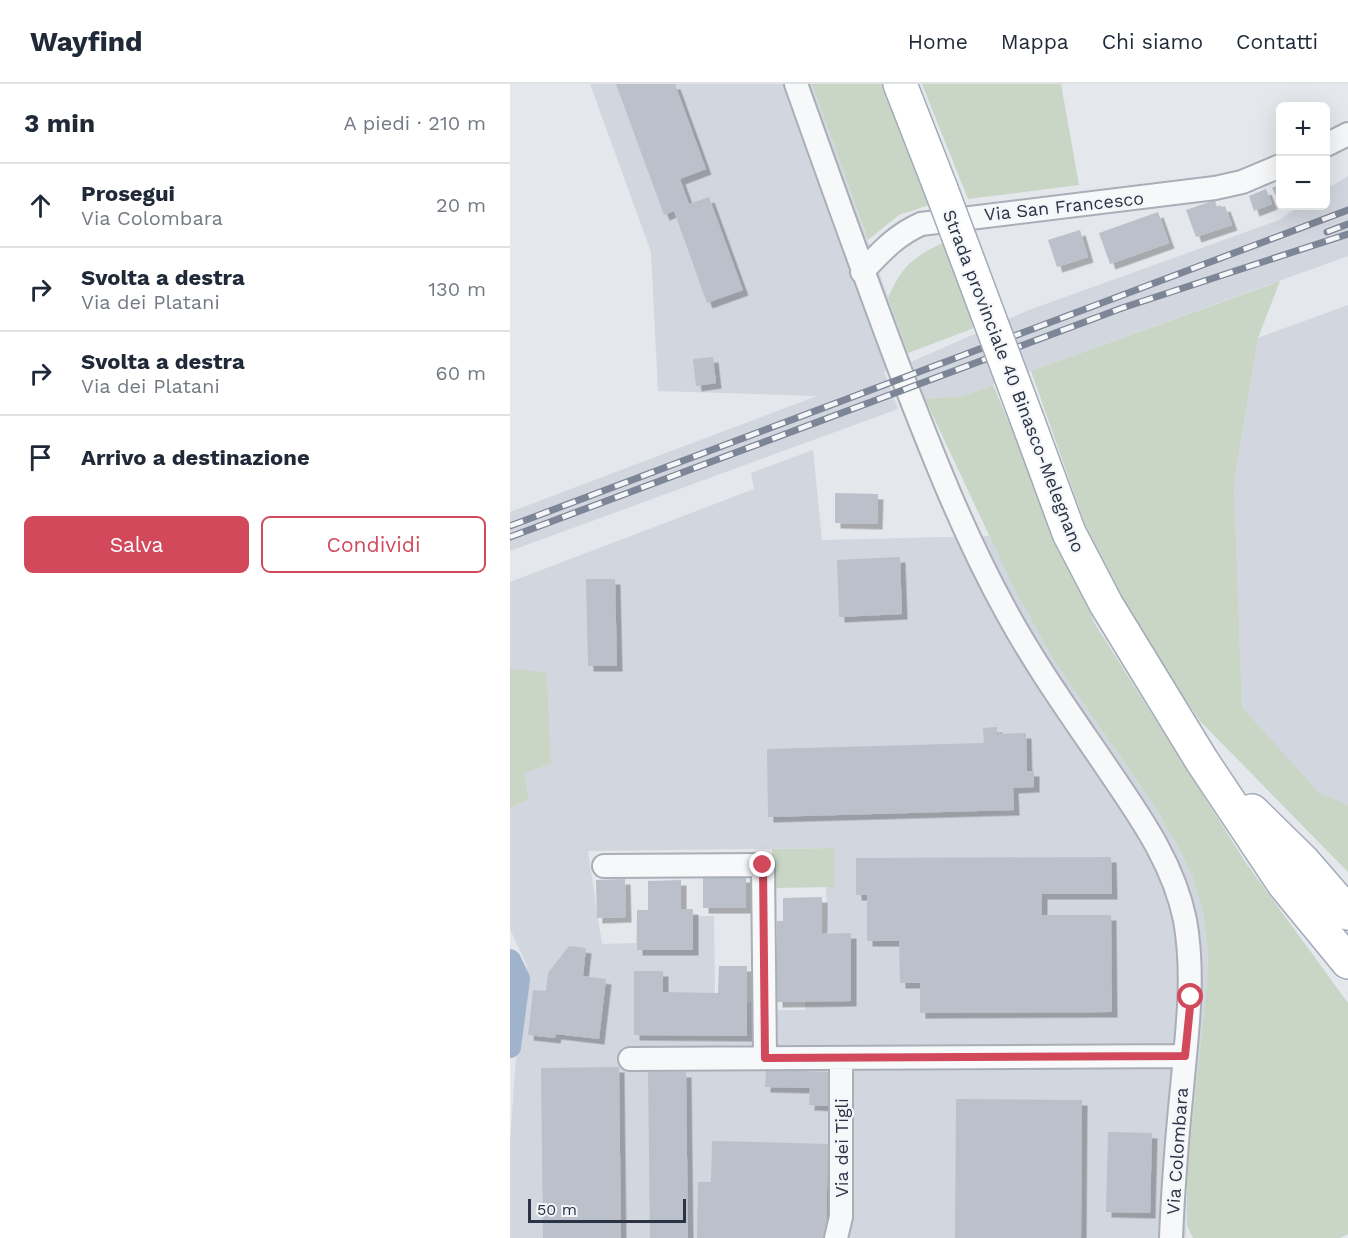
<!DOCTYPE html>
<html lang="it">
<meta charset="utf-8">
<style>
:root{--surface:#fff;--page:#f6f6f7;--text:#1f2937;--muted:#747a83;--line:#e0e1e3;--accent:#d1495b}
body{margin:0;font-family:"Work Sans",sans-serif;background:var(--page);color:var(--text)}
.controls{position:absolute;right:18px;top:18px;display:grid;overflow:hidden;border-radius:9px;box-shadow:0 6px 24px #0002}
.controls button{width:54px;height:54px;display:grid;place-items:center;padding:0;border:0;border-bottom:2px solid var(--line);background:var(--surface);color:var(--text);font:30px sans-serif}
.scale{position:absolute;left:18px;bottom:15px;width:158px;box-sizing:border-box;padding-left:6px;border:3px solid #2b3445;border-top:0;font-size:16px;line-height:21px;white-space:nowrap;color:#2b3445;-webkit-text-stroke:4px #f4f6f9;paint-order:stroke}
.stop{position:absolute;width:18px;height:18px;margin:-14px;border:4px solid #d1495b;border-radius:50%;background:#fff}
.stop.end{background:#d1495b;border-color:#fff;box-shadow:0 2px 6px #0008}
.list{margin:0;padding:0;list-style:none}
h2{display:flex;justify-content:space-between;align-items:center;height:78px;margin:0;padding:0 24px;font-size:26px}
h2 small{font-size:20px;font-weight:400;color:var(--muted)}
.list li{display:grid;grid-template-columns:39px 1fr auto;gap:18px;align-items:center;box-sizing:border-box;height:84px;padding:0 24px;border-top:2px solid var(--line)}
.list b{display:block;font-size:22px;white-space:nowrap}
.list p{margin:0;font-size:20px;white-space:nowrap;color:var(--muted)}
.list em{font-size:20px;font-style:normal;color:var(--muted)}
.actions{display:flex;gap:12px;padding:18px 24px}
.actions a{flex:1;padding:14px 0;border:2px solid var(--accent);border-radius:9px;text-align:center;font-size:21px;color:var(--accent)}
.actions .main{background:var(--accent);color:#fff}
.icon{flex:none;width:33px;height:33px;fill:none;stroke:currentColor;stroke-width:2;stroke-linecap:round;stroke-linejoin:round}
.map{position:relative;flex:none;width:838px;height:1154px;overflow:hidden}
header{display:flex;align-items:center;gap:36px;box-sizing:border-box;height:84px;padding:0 30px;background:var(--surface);border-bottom:2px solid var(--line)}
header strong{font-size:28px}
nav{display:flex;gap:33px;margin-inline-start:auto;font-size:21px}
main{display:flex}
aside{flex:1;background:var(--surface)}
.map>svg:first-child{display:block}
</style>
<header>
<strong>Wayfind</strong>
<nav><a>Home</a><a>Mappa</a><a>Chi siamo</a><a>Contatti</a></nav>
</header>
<main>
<aside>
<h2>3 min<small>A piedi · 210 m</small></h2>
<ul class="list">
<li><svg class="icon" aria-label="ahead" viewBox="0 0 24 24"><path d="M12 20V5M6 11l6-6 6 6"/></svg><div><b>Prosegui</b><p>Via Colombara</p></div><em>20 m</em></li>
<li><svg class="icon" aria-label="right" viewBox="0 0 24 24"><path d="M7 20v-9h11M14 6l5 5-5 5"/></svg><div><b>Svolta a destra</b><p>Via dei Platani</p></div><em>130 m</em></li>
<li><svg class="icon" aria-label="right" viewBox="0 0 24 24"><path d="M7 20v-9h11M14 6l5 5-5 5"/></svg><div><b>Svolta a destra</b><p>Via dei Platani</p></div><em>60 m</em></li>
<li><svg class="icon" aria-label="arrive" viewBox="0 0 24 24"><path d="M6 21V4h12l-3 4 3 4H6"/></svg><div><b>Arrivo a destinazione</b></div></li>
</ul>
<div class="actions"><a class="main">Salva</a><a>Condividi</a></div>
</aside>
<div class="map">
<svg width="838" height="1154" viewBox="0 0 838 1154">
<defs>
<filter id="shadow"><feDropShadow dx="5.5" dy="5.5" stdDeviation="0" flood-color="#0004"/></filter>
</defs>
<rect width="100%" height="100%" fill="#e4e7ec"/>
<!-- built -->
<path fill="#d2d6de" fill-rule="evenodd" d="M80 0H302L401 278 519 226 769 136 790 122H816V105L838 92V172L452 312 415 315 401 278 374 288 388 325 0 467V428L307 312 148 307 141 168Z
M838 221V721L809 710 732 623 724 398 748 254Z
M303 366 312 456 479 452 543 575 643 720 666 759 682 792 693 827 698 868 697 899 677 1086 676 1154H0V1060L5 985 17 882 0 845V724L19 715 14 689 41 680 37 590 0 584V498L244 405 241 389ZM324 764V803H316L318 852 294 854 295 926H249L248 918 205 919 204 832H127L126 859 92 860 78 767Z"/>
<!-- green -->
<path fill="#c9d6c5" d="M302 0H373L422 120 389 131 358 156Z
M412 0H551L569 101 458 115Z
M433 159 464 244 398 269 378 214C392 183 402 173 433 159Z
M770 197 748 254 724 398 732 623 809 709 838 721V788L690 637 632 552 583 463 521 287Z
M483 301 585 540 736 779 838 919V1150L830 1154H683L677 1142V1086L697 899 698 868 693 827 682 792 666 759 643 720 543 575 503 502 415 315 452 312Z
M0 584 37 589 41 680 14 689 19 715 0 724Z
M324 764V803L263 804 262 765Z"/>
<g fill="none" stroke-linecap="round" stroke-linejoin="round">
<!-- canal -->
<path stroke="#9fb4cc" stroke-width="22" d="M0 876 9 895 0 963"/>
</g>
<!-- building -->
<path fill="#bbc0ca" filter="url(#shadow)" d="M106 0H165L196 85 170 95 179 120 199 113 233 206 197 219 164 127 154 131Z
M770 100V118H769L762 104Z
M756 105 762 120 744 127 739 112Z
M705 116 707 124 715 122 722 141 686 153 676 126Z
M648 128 659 159 600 180 589 149Z
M570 146 578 173 547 183 538 156Z
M203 273 206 299 186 302 183 275Z
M325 409 368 410 367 440 325 439Z
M390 473 392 530 329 533 327 476Z
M76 495H105L107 582H78Z
M487 643V650L516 649 517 687H524V703L503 704 504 726 258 733 257 665 474 659 473 644Z
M601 773 602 810H532V831H601L602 928 410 929V899H390L389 857H357V811H346V774Z
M193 793H236V824H193Z
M115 795 116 833 87 834 86 796Z
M171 796V825H183V866H127V826H138V797Z
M312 813V850L341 849V917L267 918V837H273V814Z
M59 862 76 864 73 892 96 895 89 955 46 950 45 954 18 951 23 906 36 907 38 889Z
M209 882H237V952L124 951V887H153V908L208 909Z
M109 983 111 1154H33L31 984Z
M256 986 322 988 321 1022 299 1021 300 1004 255 1003Z
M138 988H176L178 1154H140Z
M446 1015 572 1016 571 1154H445Z
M598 1048 642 1049 640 1129 596 1128Z
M202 1057 318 1060 316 1154H187L188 1098H201Z"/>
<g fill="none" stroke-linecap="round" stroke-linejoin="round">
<defs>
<path id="street" d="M286 0C321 98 356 197 393 294 424 374 455 453 497 529 526 582 561 631 595 681 628 730 663 777 675 836 685 892 677 948 672 1004 667 1054 663 1104 661 1154
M816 61 838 50
M352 188C371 168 386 151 411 140L705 104 732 98 770 82
M94 782 253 781 255 974
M120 975 675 972
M326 1154 331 1133V974"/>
<path id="primary" d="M390 0 431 105
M517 335 559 449 596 520 692 677 774 800 838 878
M742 727 793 777 838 829"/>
</defs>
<!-- street casing -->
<use href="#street" stroke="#a9aeb7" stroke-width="26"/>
<!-- primary casing -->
<use href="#primary" stroke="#a3abb8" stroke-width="36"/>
<!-- street -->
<use href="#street" stroke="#f7f8fa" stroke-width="22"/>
<!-- primary -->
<use href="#primary" stroke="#fff" stroke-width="33"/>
<defs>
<path id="rail" d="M817 148 838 140
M0 442 838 126
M0 453 612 224 838 150"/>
</defs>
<!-- rail casing -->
<use href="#rail" stroke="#7d8696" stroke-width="7"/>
<!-- rail -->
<use href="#rail" stroke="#f4f6f9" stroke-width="4.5" stroke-dasharray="14" stroke-linecap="butt"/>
<defs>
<path id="primary-bridge" d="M431 105 517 335"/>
</defs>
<!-- primary-bridge casing -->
<use href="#primary-bridge" stroke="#a3abb8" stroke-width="36" stroke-linecap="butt"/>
<!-- primary-bridge -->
<use href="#primary-bridge" stroke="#fff" stroke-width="33"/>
</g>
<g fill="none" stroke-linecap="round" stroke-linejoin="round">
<!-- route -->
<path stroke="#d1495b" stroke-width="8" d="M253 781 255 974 675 972 681 913"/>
</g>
<g text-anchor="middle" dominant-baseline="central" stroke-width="4.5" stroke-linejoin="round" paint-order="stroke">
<!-- street labels -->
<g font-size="18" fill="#2b3445" stroke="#f4f6f9">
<text transform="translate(554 122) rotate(-6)">Via San Francesco</text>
<text transform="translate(504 297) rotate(69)">Strada provinciale 40 Binasco-Melegnano</text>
<text transform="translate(331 1064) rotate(-90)">Via dei Tigli</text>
<text transform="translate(667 1067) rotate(-86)">Via Colombara</text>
</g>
</g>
</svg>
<div class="controls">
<button>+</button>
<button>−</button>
</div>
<div class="scale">50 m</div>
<div class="stop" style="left:681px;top:913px"></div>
<div class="stop end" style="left:253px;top:781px"></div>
</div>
</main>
